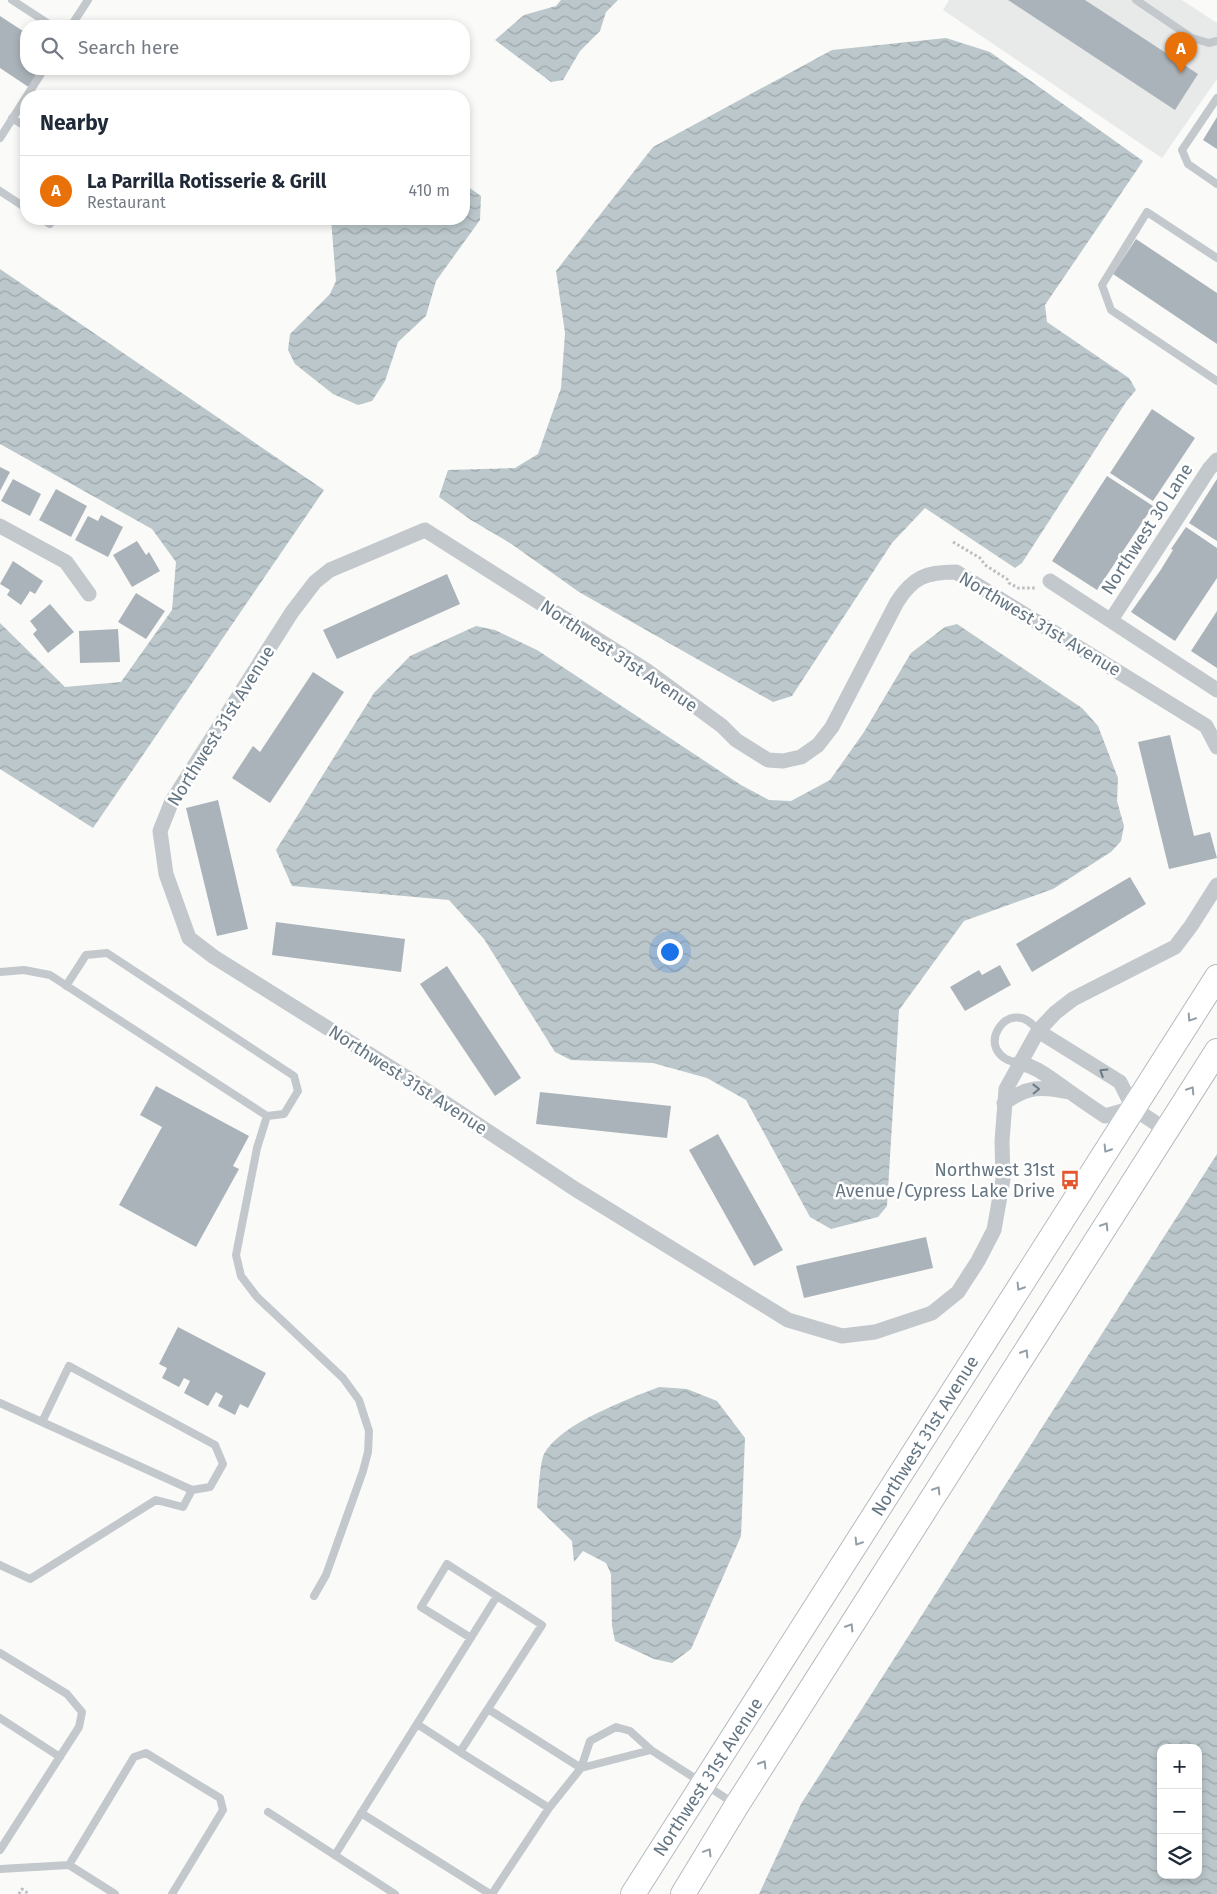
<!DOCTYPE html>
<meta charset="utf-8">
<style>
:root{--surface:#fff;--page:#f6f6f7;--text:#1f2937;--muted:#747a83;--line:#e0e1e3;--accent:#111827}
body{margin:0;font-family:"Fira Sans",sans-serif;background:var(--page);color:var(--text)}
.controls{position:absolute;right:15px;bottom:15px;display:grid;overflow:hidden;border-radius:10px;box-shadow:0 2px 8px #0003}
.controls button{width:45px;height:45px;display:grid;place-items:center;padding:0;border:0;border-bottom:1px solid var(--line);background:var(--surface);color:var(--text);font:25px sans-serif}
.you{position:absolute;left:669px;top:951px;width:18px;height:18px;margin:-12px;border:4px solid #fff;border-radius:50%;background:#1a73e8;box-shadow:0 0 0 8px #1a73e833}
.badge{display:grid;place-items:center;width:32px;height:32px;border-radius:50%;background:var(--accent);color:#fff;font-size:16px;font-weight:700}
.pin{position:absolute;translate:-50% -41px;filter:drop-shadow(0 1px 2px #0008)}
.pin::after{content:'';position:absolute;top:26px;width:18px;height:15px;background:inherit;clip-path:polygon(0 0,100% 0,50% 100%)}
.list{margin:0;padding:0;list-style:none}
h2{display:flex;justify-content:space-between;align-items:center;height:65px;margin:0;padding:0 20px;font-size:21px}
h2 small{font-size:16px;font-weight:400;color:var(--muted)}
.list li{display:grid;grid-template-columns:32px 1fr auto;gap:15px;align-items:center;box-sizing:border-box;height:70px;padding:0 20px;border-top:1px solid var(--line)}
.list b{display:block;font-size:19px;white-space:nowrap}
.list p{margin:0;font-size:16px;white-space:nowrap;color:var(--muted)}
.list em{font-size:16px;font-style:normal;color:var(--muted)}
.icon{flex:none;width:28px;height:28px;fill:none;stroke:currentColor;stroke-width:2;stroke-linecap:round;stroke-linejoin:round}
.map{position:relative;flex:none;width:1217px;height:1894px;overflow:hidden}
.search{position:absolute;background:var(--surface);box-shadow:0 2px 8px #0003;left:20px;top:20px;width:450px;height:55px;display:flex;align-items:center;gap:12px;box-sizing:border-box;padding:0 18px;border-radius:20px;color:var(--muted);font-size:19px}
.panel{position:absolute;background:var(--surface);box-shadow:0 2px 8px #0003;left:20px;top:90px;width:450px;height:135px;border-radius:20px}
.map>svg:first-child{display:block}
</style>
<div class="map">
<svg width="1217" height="1894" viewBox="0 0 1217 1894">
<defs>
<pattern id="water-waves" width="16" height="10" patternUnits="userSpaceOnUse" patternTransform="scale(1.25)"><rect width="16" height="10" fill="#bbc7cb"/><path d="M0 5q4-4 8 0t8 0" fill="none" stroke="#9ca6aa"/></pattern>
</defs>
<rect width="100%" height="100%" fill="#fafaf8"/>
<!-- built -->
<path fill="#e8e9e9" d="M949 0H1182L1217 23V79L1162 158 943 10Z"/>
<!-- water -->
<path fill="url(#water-waves)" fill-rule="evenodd" d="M561 0H618L606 12 600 31 580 51 563 80 551 82 495 40 524 15 556 6Z
M946 38 990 52 1143 161 1045 305 1047 322 1129 378 1136 390 1126 402 1022 563 1015 568 925 508 892 543 792 696 773 702 579 592 510 543 471 520 439 497 448 470 515 468 538 454 561 388 565 333 556 271 653 147 832 50Z
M464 184 481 196 480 220 436 281 426 316 398 342 385 381 372 401 358 405 333 394 295 364 288 350 290 334 330 294 336 281 331 219H464Z
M0 269 324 490 93 828 0 769V623L65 687 121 682 172 610 176 562 152 529 0 444Z
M957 624 1082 708 1098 726 1118 778 1117 801 1124 826 1121 841 1111 852 1053 889 964 921 899 1010 887 1206 878 1217 831 1229 810 1217 746 1100 707 1078 653 1063 571 1060 555 1052 484 939 449 900 292 886 276 850 374 693 410 656 476 626 495 630 537 650 741 785 769 800 791 801 830 780 864 732 911 653 945 627Z
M1217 1154V1894H759L801 1804ZM1161 1748H1198V1875H1161Z
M659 1387 687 1389 717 1401 745 1438 741 1536 691 1649 672 1663 654 1659 615 1641 612 1626 611 1574 606 1563 583 1551 574 1562 572 1541 537 1507C538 1496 540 1462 544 1454 561 1423 627 1400 659 1387Z"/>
<!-- building -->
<path fill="#aab3b9" d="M1008 0H1085L1198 74 1175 110Z
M0 16 26 33V69H42L30 88 0 68Z
M1217 117V149L1203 140Z
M1136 239 1217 293V344L1113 274Z
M1152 409 1195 438 1153 501 1110 473Z
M0 467 10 472 0 491Z
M1107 476 1153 506 1097 590 1052 561Z
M13 479 41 494 30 516 1 501Z
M1217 479V541L1189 523Z
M56 489 87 506 71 537 39 520Z
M101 515 123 527 108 557 75 540 88 516 98 521Z
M1186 527 1217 548V578L1175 641 1131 612 1160 571 1173 550 1171 549Z
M137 541 146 555 149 552 160 571 132 587 113 555Z
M13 561 43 581 35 594 30 591 21 605 7 595 10 590 0 584Z
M447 574 460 604 337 659 323 630Z
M136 593 165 611 146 639 118 622Z
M50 604 74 632 48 653 33 634 37 630 30 621Z
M1217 611V668L1191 651Z
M118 629 120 662 80 663 79 631Z
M313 672 344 692 270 803 232 778 253 746 260 752Z
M1170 735 1194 836 1210 832 1217 858 1169 869 1138 742Z
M218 800 248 929 217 936 186 808Z
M1130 877 1146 904 1032 972 1016 944Z
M276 922 405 939 401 972 272 955Z
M1000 965 1011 985 965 1011 950 987 979 970 982 975Z
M447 966 521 1078 495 1096 420 984Z
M156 1086 249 1136 233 1166 239 1169 196 1247 119 1205 162 1127 140 1115Z
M540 1092 671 1106 667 1138 536 1124Z
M718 1134 783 1250 754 1266 689 1150Z
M926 1237 933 1268 804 1298 796 1266Z
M178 1327 266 1373 248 1408 240 1404 235 1415 218 1406 223 1396 216 1392 208 1406 184 1393 190 1381 184 1378 179 1387 162 1378 167 1368 159 1364Z"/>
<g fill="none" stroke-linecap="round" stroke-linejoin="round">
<defs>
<path id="primary" d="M633 1894 1217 977
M683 1894 737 1805 1217 1051"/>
</defs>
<!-- primary casing -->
<use href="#primary" stroke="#b5babe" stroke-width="26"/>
<!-- path -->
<path stroke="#bbbfc2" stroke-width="3" stroke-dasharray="2.5 2.5" stroke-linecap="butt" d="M953 542 980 558 985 565 1007 579 1009 583 1018 588H1036
M19 1894 22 1889 29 1894"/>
<!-- lane -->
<path stroke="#c3c8cc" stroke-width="8" d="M12 0 52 26
M1136 0 1192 38 1209 43 1217 41
M71 26 88 0
M1217 98 1182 150 1188 164 1217 184
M12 118 26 127
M0 138 44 69
M0 191 26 208
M42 219 50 224 53 219
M1217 258 1147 212 1102 285 1111 310 1217 381
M0 972 24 970 50 975 267 1116 284 1114 298 1091 294 1076 107 953 86 955 66 986
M1019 1063C968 1055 1009 990 1038 1031
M267 1116 257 1148 236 1255 241 1276 257 1297 343 1378 359 1400 369 1431 368 1452 363 1471 326 1575 314 1596
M0 1403 192 1490 183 1507 156 1500 30 1579 0 1565
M42 1422 69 1366 215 1445 223 1464 210 1487 192 1490
M471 1638 421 1607 447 1564 497 1596
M0 1653 67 1694 82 1712 79 1727 0 1850
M488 1709 581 1768 590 1741 616 1727 630 1731 651 1750
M0 1718 60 1757
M417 1724 460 1752
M268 1812 395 1894
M361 1813 490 1894
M335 1855 497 1596 542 1625 460 1752 549 1808
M69 1865 134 1757 146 1753 220 1798 223 1810 172 1894
M0 1869 69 1865 115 1894
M492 1894 549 1808 581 1768 651 1750 735 1804"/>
<!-- street -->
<path stroke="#c3c8cc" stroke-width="15" d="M0 526 66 562 89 594
M1050 581 1217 690
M1111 620 1209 469 1217 460
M1217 747 1206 726 956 572C926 572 913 577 897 602L832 727 818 745 801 757 783 761 768 760 736 740 722 726 646 670 425 530 330 570 315 582 292 612 172 801 160 831 166 874 189 938 214 957 406 1077 575 1189 788 1320 842 1336 875 1332 932 1313 958 1292 978 1261 994 1230 1003 1179 1002 1141 1006 1089 1038 1031 1055 1013 1073 999 1175 947 1191 926 1217 885
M1038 1031 1120 1082 1133 1108 1166 1130
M1019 1063C1038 1067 1048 1077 1063 1087 1077 1097 1091 1107 1105 1116L1133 1108
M1004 1103C1028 1086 1041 1086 1069 1092"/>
<!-- primary -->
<use href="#primary" stroke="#fff" stroke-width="24"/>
</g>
<!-- one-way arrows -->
<defs><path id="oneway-chevron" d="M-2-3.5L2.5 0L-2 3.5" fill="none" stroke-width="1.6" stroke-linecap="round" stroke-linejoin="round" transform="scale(1.25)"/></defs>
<g stroke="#939fa8">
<use href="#oneway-chevron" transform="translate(1191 1018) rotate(123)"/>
<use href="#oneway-chevron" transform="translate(1191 1090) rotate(-57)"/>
<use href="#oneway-chevron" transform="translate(1107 1149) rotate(122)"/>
<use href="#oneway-chevron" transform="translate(1105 1226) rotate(-58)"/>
<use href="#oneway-chevron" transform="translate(1020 1287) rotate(122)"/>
<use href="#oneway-chevron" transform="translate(1025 1353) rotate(-58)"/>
<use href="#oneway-chevron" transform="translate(937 1490) rotate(-58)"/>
<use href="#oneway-chevron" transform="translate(858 1542) rotate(122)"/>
<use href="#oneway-chevron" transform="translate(850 1627) rotate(-58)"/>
<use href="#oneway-chevron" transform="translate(763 1764) rotate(-58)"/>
<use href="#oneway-chevron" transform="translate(708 1852) rotate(-59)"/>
</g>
<g stroke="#6a7a87">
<use href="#oneway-chevron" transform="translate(1103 1072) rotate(-148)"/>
<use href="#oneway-chevron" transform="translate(1036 1089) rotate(-1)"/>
</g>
<!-- icons -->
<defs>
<symbol id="bus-bare" viewBox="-9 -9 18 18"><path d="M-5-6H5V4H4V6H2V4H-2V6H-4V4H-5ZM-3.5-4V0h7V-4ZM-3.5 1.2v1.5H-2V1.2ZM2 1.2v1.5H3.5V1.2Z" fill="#e4572e" stroke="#fff" stroke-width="2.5" paint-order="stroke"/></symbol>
</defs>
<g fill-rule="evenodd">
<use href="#bus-bare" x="1056" y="1166" width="28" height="28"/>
</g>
<g text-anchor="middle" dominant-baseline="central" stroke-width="5" stroke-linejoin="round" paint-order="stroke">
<!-- street labels -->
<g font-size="18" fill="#657683" stroke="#fff">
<text transform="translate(1147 529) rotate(-57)">Northwest 30 Lane</text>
<text transform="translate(1040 624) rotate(31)">Northwest 31st Avenue</text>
<text transform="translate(619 656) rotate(34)">Northwest 31st Avenue</text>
<text transform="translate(221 726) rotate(-58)">Northwest 31st Avenue</text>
<text transform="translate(408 1080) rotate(33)">Northwest 31st Avenue</text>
<text transform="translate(925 1436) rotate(-58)">Northwest 31st Avenue</text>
<text transform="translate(708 1777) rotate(-57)">Northwest 31st Avenue</text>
</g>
<!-- poi labels -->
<g font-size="18" fill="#657683" stroke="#fff" text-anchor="end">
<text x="1055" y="1170">Northwest 31st<tspan x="1055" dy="21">Avenue/Cypress Lake Drive</tspan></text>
</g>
</g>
</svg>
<div class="controls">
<button>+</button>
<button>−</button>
<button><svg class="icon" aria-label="layers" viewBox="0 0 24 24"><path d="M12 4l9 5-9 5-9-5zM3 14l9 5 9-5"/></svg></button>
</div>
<div class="you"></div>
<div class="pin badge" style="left:1181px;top:73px;background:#e8710a">A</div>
<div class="search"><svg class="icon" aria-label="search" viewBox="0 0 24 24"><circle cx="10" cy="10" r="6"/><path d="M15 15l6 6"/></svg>Search here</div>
<section class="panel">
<h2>Nearby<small></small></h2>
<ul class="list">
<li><span class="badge" style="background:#e8710a">A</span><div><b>La Parrilla Rotisserie &amp; Grill</b><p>Restaurant</p></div><em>410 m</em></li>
</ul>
</section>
</div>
